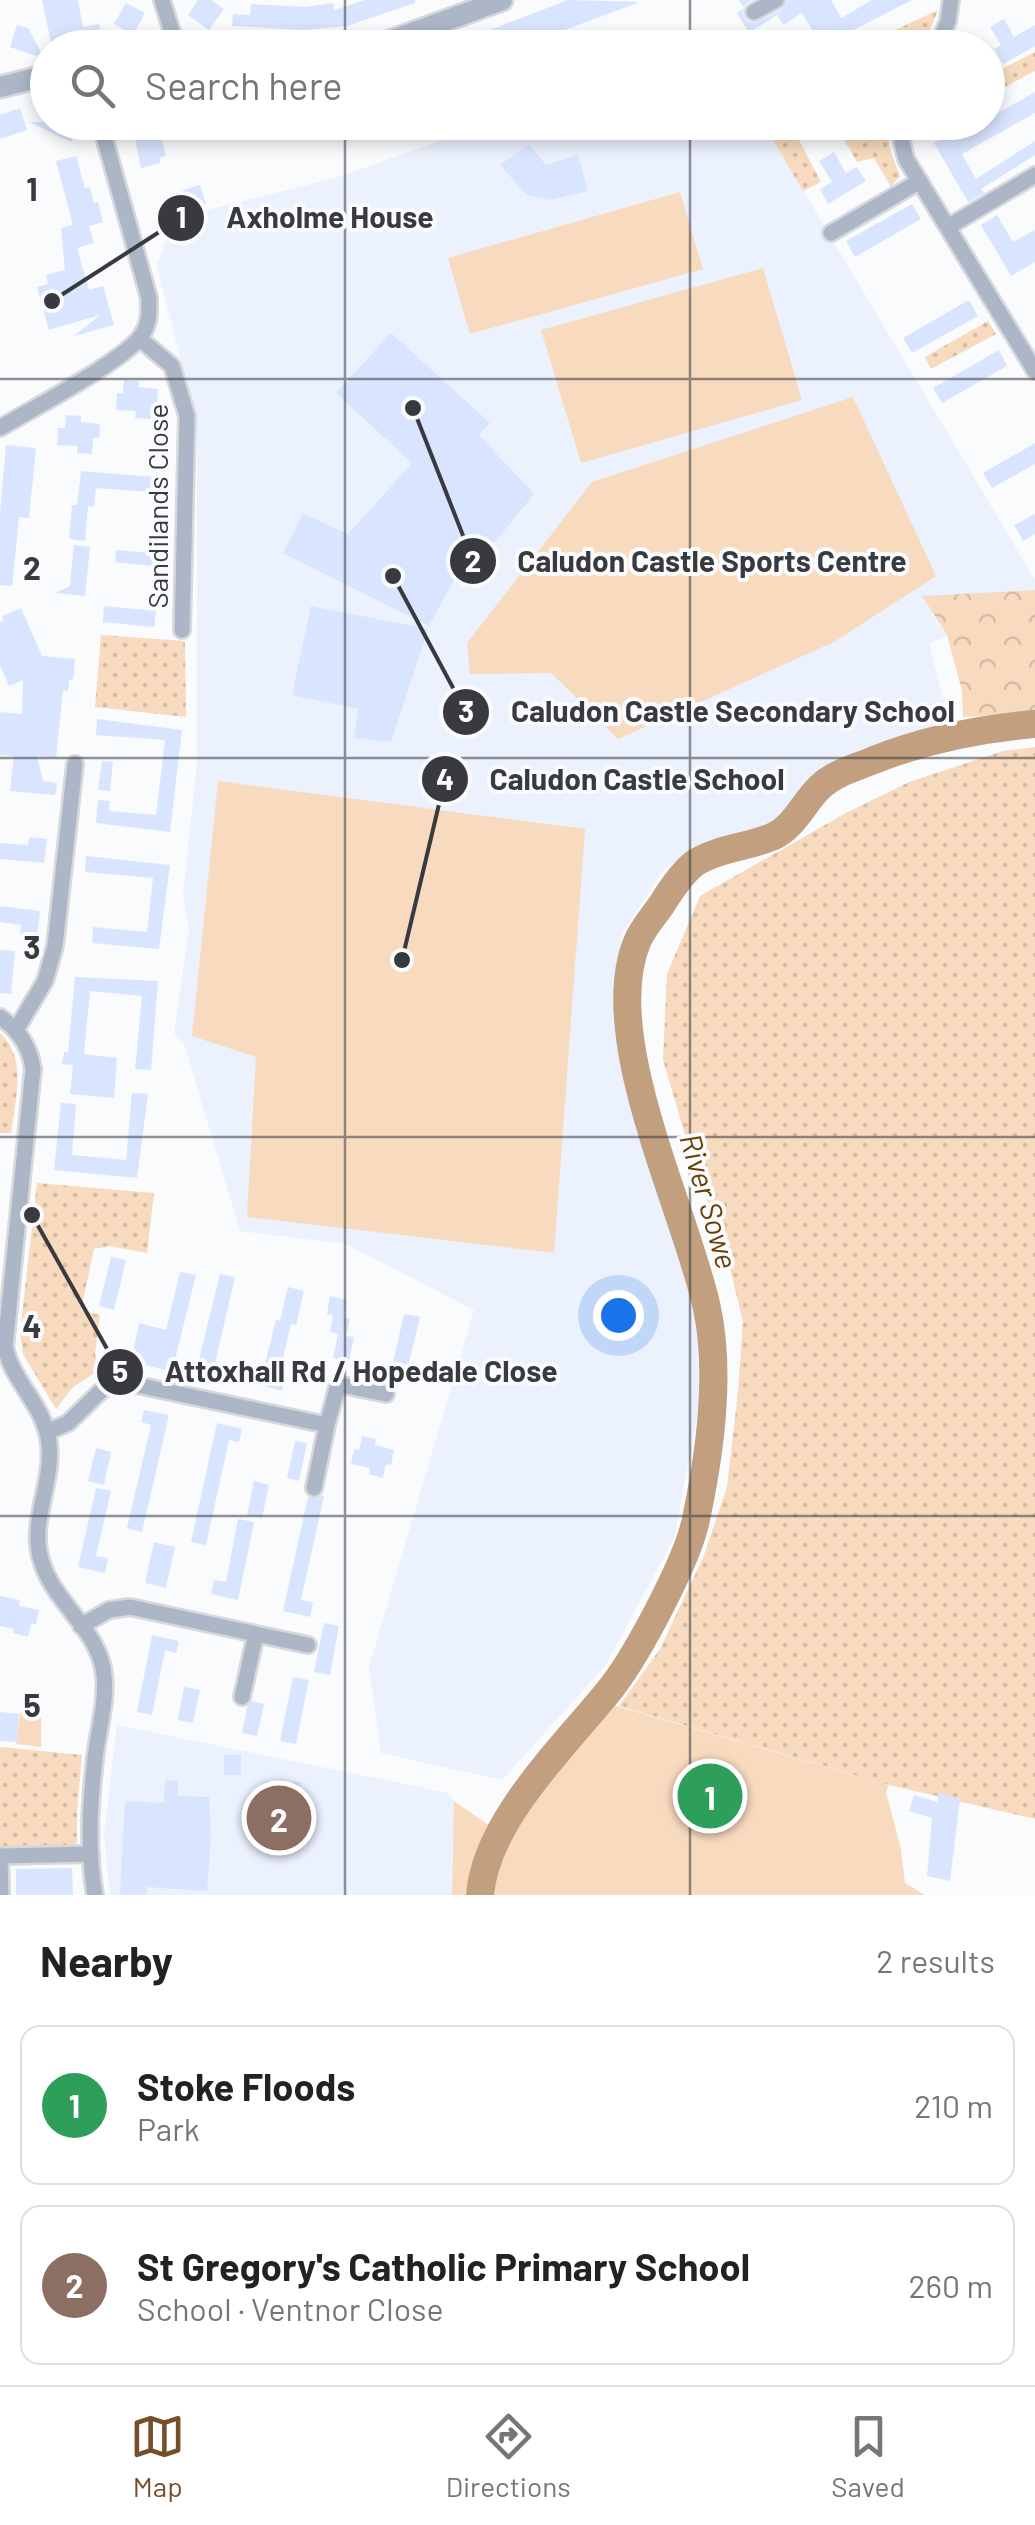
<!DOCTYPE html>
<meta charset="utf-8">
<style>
:root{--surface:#fff;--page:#f2f2f2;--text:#222;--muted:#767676;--line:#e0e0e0;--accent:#744f2a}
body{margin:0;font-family:Barlow,sans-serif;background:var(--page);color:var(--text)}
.you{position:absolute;left:618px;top:1315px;width:35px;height:35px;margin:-25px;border:8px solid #fff;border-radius:50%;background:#1a73e8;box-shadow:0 0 0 15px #1a73e833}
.badge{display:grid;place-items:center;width:65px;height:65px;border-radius:50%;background:var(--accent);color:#fff;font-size:32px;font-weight:700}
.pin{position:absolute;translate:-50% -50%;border:5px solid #fff;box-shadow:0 2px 10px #0006}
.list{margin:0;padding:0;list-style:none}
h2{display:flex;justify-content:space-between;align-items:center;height:130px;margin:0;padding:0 40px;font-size:42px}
h2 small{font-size:32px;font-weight:400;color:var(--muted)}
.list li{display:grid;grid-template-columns:65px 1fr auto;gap:30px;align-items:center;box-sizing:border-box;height:160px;margin:0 20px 20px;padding:0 20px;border:2px solid var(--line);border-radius:20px}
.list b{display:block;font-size:38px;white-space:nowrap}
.list p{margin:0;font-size:32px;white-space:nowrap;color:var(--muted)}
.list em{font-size:32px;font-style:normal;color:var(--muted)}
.icon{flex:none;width:55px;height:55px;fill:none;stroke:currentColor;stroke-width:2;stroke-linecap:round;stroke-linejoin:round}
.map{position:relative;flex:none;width:1035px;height:1895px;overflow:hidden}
.search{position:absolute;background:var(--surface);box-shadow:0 5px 15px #0003;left:30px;right:30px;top:30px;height:110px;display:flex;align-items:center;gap:25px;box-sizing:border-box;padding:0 35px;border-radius:55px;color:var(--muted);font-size:38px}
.sheet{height:490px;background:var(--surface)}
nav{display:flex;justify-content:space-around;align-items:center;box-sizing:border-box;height:140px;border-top:2px solid var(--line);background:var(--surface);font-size:28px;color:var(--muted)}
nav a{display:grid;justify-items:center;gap:5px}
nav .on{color:var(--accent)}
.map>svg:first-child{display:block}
</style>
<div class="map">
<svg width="1035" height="1895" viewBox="0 0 1035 1895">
<defs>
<pattern id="grass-dots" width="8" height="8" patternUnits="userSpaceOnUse" patternTransform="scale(2.5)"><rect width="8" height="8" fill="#f8dbbf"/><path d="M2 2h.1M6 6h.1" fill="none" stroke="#d5bda5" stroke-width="1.8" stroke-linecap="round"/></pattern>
<pattern id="forest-crowns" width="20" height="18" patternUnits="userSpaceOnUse" patternTransform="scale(2.5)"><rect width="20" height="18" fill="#f8dbbf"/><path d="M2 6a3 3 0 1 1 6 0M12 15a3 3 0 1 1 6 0" fill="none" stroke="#d5bda5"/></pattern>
</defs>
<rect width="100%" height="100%" fill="#f9fbfd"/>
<!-- built -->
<path fill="#ebf1fd" d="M491 123H763L1035 580V590L999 593 931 614 947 635 929 644 949 721 828 766 779 820 686 855 664 869 623 932 614 987 621 1057 697 1322 700 1402 674 1538 605 1666 502 1780 381 1753 369 1667 474 1310 346 1244 240 1231 184 1043 174 1033 189 929 183 895 197 764V425L157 266 173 219 338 177Z
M117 1725 448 1793 454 1801 452 1895H110L104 1835Z"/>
<!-- grass -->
<path fill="url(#grass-dots)" d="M938 10 923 47H859Z
M988 51 1000 70 1035 52V71L988 96Z
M763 123H790L821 182 803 191Z
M849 123H891L889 146 900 176 891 187 874 158 857 162 838 129Z
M988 321 996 334 931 369 925 357Z
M101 635 185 641 186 717 95 707Z
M1035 747V1819L889 1785 619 1706 660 1649 703 1558 727 1487 738 1391 743 1322 728 1260 690 1152 663 1060 667 974 700 896 846 813 909 782 1003 751Z
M0 1033C28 1059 15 1099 11 1133H0Z
M37 1183 154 1193 147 1253 109 1246 94 1249 81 1310 100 1315 95 1354 99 1370 73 1387 56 1409 23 1354 20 1333Z
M0 1747 82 1755 77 1811V1843L68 1851 0 1850Z"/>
<!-- forest -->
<path fill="url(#forest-crowns)" d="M1035 590V714L963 717 962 691 947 635 922 596Z"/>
<!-- park -->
<path fill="#f8dbbf" d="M680 192 703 269 470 334 448 258Z
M763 268 802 400 581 463 541 330Z
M853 397 936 576 834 642 618 739 551 673 470 674 467 643 592 482Z
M218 781 585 829 554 1253 247 1217 256 1057 192 1036Z
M606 1703 889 1785 886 1792 901 1849 905 1883 925 1895H452L454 1801 510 1840 541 1781Z
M20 1713 41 1714V1747L16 1744Z"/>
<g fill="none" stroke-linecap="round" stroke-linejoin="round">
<!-- river -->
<path stroke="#c19f7f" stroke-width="28" d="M480 1895C486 1819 567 1744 612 1687 638 1653 688 1560 696 1519 710 1453 721 1375 707 1308 686 1211 598 1037 637 942 642 929 654 916 662 904 670 891 683 872 695 863 718 848 750 847 774 836 799 824 807 792 832 778 844 770 860 766 874 760 927 739 978 729 1035 724"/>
</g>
<!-- building -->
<path fill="#d9e5fe" d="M42 0H78L83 27 99 24 103 45 52 48Z
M198 0H211L224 9 209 30 188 15Z
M365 0H415V3L347 26 304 30 232 26 233 14 250 15 251 4 306 7 333 3 334 10Z
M568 0 640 2 516 48H443Z
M739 0H752L745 5 743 13 747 21 755 23 781 10 787 0H831L841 18 872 0H912L822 46 802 13 783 25 777 15 749 33 737 13 744 8Z
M126 3 145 13 133 35 114 24Z
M1004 19 1014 37 1035 25V46L1003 64 994 49 1001 45 990 27Z
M17 25 28 28 45 59 10 47Z
M1035 92V113L962 154 976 179 1035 141V155L981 189 984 193 968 202 934 143 964 126 967 131 988 122V119Z
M20 108 27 130 0 139V115Z
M29 122H71L78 126 71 142Z
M147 125 150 136 160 133 166 156 159 158 161 163 141 168 133 129Z
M529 144 546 165 578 155 588 191 550 200 527 195 500 165Z
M834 152 846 173 857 167 866 181 828 204 820 189 832 182 819 161Z
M76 156 85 188 90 187 94 203 98 202 103 222 89 226 94 243 77 248 89 290 103 286 114 325 74 336 100 315 49 330 37 287 48 284 46 275 65 270 61 228 73 225 56 161Z
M200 185 206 204 177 213 171 194Z
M912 204 921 219 855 257 846 241Z
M997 215 1013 242 1035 230V262L1011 276 981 225Z
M969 300 978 316 912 353 903 338Z
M391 333 490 423 479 435 534 494 486 553 474 543 429 626 283 553 303 514 348 534 412 463 336 393Z
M999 350 1007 366 942 403 933 388Z
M124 380 139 381V387L158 389 157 405H151V419L135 418 136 411 116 410 117 393H123Z
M66 415 81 416V422L100 424 99 438H93L92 454 77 453V446L57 445 58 428H65Z
M1035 443V464L992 488 983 473Z
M6 445 36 448 29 518 19 517 12 586 0 585V514Z
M81 471 167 478 166 493 96 488 94 507 88 506 85 541 69 539 72 505H77Z
M154 506 170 507 162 567 115 562 116 550 150 553Z
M1035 514V534L1023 541 1014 525Z
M74 545 90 547 85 596 55 593 70 586Z
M104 606 156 611 154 627 103 622Z
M311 606 428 629 391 742 354 738 358 709 292 695Z
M21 608 42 656 75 659 73 679 69 680 68 691 63 690 56 758 37 756 43 781 57 783 55 795 10 791 14 756 0 755V712L22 714 23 680 9 686 0 665V622L4 621 2 616Z
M97 719 182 730 170 832 96 823 98 800 110 801 109 811 156 815 165 740 96 735Z
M102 761 113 762 110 791 98 790Z
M29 837 47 839 44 863 0 859V843L28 845Z
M86 856 170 865 159 949 92 943 93 927 147 932 153 878 85 872Z
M0 906 40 911 37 937 20 935 21 925 0 922Z
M0 950 15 951 11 994 0 993Z
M75 977 158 981 151 1070 135 1069 142 996 90 991 84 1054 117 1058 114 1098 70 1094 73 1065 62 1064 64 1052 68 1053Z
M132 1093 148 1094 137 1178 54 1170 61 1103 76 1104 72 1155 126 1160Z
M111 1257 126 1260 114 1310 99 1306Z
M180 1272 196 1275 172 1372 131 1361 139 1323 166 1330Z
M220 1274 235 1277 212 1376 196 1372Z
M288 1287 304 1291 296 1325 291 1324 279 1374 286 1375 282 1391 260 1385 276 1320 280 1321Z
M330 1296 347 1300 344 1317 350 1319 346 1336 354 1337 349 1362 333 1358 338 1334 330 1332 333 1315 327 1314Z
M404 1314 420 1317 408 1367 393 1363Z
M144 1410 169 1415 142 1532 127 1528 151 1425 141 1422Z
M217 1423 242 1429 239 1442 229 1440 206 1545 191 1542Z
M362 1436 376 1439 375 1445 394 1450 391 1465 386 1464 383 1478 369 1474 370 1468 351 1464 354 1449 359 1450Z
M295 1441 307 1443 299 1481 287 1478Z
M96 1448 111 1452 104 1485 88 1481Z
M254 1481 269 1485 262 1518 247 1515Z
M96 1488 111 1491 96 1556 108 1558 105 1573 78 1567Z
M324 1496 301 1600 313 1602 310 1617 283 1611 308 1497Z
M238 1519 254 1522 238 1600 211 1594 214 1580 226 1582Z
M154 1542 175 1547 166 1588 145 1583Z
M0 1596 20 1600 19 1606 39 1610 36 1625 31 1623 28 1637 13 1633 14 1629 0 1626Z
M324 1623 339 1626 330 1675 314 1672Z
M152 1635 179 1641 176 1653 165 1650 152 1715 137 1712Z
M293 1677 309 1680 296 1744 280 1741Z
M184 1687 200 1690 193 1723 178 1720Z
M252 1701 264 1704 257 1736 242 1733 247 1707Z
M0 1712 19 1714 17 1742 0 1741Z
M224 1755H241V1775H224Z
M165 1780 178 1781V1796L209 1797 211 1838 207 1891 147 1887V1895H120L125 1801 164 1803Z
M263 1782H301L300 1804 262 1803Z
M939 1793 960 1799 950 1881 927 1876 932 1818 909 1811 914 1795 937 1802Z
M72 1868 73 1895H16V1869Z"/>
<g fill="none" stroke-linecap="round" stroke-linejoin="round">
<defs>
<path id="minor" d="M162 0 177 48
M754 12 776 0
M937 48 948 21 951 0
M904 122 902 142 906 159 1035 371
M948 227 1035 175
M831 233 920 181
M140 339 172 366 187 416 182 630
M0 428C30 410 125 360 141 336 150 324 149 312 149 298L100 122
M0 1017C19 1030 30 1046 33 1069L5 1347C13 1383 45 1406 49 1443 54 1484 28 1523 42 1563 55 1604 100 1631 104 1675 107 1702 98 1731 95 1758 90 1804 87 1849 95 1895
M16 1030 45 981 55 946 75 764
M327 1425 337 1388 347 1386 386 1394
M47 1432 68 1423 104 1388 137 1385 327 1425 314 1488
M81 1626 109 1610 130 1607 256 1634 242 1697
M256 1634 308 1645
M1 1895 0 1856 91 1854"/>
<path id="tertiary" d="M371 48 502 0
M0 87 48 75"/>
</defs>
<!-- minor casing -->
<use href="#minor" stroke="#d6d8db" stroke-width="20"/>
<!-- tertiary casing -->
<use href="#tertiary" stroke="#d6d8db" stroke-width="25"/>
<!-- minor -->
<use href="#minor" stroke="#adb6c7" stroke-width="15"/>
<!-- tertiary -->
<use href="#tertiary" stroke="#adb6c7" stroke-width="20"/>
</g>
<!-- grid -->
<path fill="none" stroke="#383a3f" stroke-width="2.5" stroke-opacity="0.55" d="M345 0V48M690 0V48M345 122V1895M690 122V1895M0 379H1035M0 758H1035M0 1137H1035M0 1516H1035"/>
<g text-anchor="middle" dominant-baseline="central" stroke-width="8" stroke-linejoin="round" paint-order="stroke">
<!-- street labels -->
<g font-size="28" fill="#383a3f" stroke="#f9fbfd">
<text transform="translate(157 506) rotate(-90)">Sandilands Close</text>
</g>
<!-- water labels -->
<g font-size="30" font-style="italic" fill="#6b3f04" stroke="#f9fbfd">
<text transform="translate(710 1201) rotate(74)">River Sowe</text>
</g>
</g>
<g font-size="32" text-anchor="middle" font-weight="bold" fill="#383a3f" stroke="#f9fbfd" stroke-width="8" stroke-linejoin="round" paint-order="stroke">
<text x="32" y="201">1</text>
<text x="32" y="580">2</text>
<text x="32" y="959">3</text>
<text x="32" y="1338">4</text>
<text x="32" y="1717">5</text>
</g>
<!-- callouts -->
<path fill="none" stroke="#383a3f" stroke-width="4" d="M52 301L181 218M413 408L473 561M393 576L466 712M402 960L445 779M32 1215L120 1372"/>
<g fill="#383a3f" stroke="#f9fbfd" stroke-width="4">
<circle cx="52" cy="301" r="10"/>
<circle cx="413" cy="408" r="10"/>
<circle cx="393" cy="576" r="10"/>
<circle cx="402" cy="960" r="10"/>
<circle cx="32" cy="1215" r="10"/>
<circle cx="181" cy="218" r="25"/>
<circle cx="473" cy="561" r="25"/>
<circle cx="466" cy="712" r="25"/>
<circle cx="445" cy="779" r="25"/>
<circle cx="120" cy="1372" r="25"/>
</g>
<g font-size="30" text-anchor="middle" font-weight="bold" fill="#fff">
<text x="181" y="228">1</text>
<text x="473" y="572">2</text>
<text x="466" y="722">3</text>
<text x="445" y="790">4</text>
<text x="120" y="1382">5</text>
</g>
<g font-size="30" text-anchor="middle" font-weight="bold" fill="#383a3f" stroke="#f9fbfd" stroke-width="8" stroke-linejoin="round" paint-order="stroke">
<text x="330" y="228">Axholme House</text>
<text x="712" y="572">Caludon Castle Sports Centre</text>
<text x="733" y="722">Caludon Castle Secondary School</text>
<text x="637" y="790">Caludon Castle School</text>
<text x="361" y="1382">Attoxhall Rd / Hopedale Close</text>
</g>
</svg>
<div class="you"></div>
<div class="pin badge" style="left:710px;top:1796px;background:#2e9e5b">1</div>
<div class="pin badge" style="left:279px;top:1818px;background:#8d6e63">2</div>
<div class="search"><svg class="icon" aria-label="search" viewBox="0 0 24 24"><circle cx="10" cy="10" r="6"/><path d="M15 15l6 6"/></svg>Search here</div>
</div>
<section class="sheet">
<h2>Nearby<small>2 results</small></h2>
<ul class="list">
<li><span class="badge" style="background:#2e9e5b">1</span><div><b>Stoke Floods</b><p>Park</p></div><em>210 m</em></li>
<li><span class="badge" style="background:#8d6e63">2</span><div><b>St Gregory's Catholic Primary School</b><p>School · Ventnor Close</p></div><em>260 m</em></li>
</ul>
</section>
<nav>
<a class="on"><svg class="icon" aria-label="map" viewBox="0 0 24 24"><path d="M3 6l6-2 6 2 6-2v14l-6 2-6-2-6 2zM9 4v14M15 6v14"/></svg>Map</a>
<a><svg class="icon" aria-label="directions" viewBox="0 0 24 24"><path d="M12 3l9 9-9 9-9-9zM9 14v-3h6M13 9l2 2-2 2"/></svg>Directions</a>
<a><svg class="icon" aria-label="saved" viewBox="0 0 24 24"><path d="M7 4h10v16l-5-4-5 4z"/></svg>Saved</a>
</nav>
